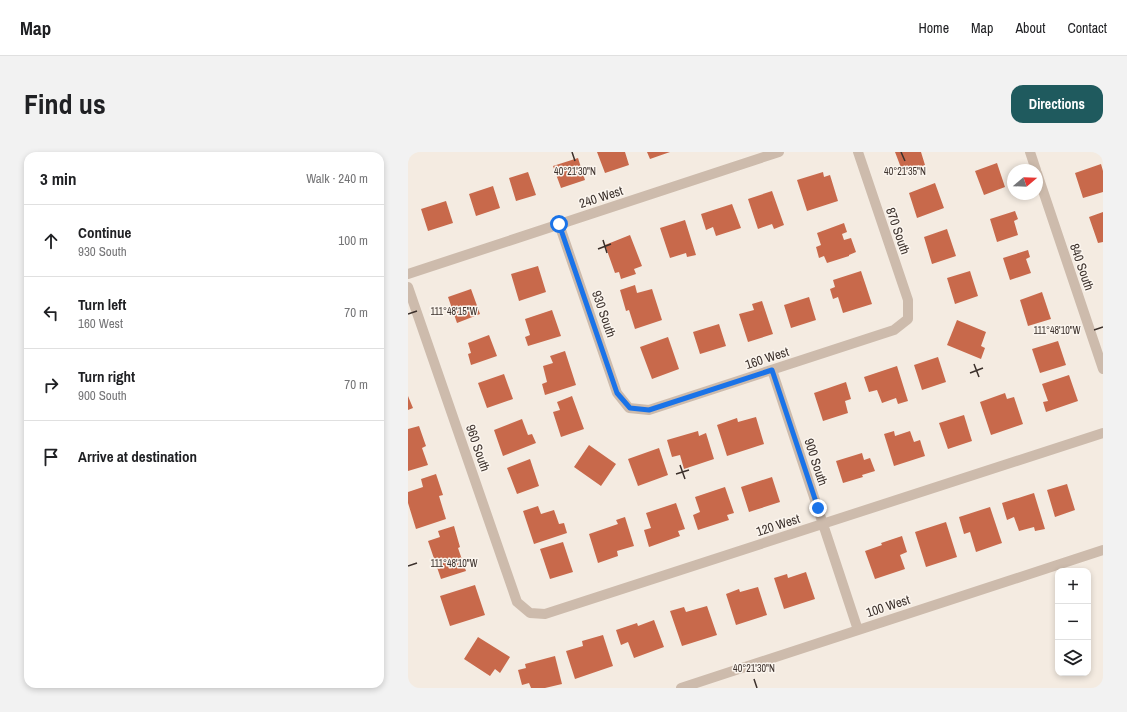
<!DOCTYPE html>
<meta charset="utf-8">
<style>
:root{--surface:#fff;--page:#f2f2f2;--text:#202124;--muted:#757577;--line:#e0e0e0;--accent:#1f5a5e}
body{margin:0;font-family:"Archivo Narrow",sans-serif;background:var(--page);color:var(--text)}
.controls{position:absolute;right:12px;bottom:12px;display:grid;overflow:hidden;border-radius:8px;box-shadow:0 2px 6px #0003}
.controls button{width:36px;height:36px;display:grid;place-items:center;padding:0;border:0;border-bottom:1px solid var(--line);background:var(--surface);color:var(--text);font:20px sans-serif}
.compass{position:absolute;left:599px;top:12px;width:36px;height:36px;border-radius:50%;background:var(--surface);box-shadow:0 2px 6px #0003;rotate:71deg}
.stop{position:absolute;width:12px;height:12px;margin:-9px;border:3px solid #1a73e8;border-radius:50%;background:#fff}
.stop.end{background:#1a73e8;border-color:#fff;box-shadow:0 1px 4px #0008}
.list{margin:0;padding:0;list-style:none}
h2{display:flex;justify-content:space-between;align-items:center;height:52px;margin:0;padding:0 16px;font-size:17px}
h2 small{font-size:13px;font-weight:400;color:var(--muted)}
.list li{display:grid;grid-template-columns:26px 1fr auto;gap:12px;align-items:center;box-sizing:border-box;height:72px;padding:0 16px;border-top:1px solid var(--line)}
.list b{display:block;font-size:15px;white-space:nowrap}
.list p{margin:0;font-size:13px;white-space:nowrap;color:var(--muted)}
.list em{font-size:13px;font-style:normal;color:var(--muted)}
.icon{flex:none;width:22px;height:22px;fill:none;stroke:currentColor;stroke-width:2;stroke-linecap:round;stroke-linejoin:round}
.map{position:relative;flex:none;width:695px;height:536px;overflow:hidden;border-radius:12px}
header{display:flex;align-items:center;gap:24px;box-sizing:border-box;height:56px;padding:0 20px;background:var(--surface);border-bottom:1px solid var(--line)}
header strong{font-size:19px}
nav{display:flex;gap:22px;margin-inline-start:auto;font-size:14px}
.intro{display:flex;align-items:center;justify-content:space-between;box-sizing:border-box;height:96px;padding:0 24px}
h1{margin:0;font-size:28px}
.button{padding:10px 18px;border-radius:12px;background:var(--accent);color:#fff;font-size:14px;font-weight:700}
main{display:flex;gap:24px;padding:0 24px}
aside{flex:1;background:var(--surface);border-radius:12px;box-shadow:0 2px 6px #0003}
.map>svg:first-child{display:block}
</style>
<header>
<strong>Map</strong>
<nav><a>Home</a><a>Map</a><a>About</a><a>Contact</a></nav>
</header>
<div class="intro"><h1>Find us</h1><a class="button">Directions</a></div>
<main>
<aside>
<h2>3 min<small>Walk · 240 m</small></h2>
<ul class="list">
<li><svg class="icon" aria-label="ahead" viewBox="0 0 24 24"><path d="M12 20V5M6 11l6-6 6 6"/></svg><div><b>Continue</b><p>930 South</p></div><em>100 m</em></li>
<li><svg class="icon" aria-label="left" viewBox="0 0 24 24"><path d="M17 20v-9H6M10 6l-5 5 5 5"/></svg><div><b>Turn left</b><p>160 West</p></div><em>70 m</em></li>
<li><svg class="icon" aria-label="right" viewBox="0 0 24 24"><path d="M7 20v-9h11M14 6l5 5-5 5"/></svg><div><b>Turn right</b><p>900 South</p></div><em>70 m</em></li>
<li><svg class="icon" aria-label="arrive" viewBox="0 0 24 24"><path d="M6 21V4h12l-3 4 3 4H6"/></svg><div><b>Arrive at destination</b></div></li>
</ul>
</aside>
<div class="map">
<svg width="695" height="536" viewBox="0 0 695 536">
<rect width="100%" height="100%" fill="#f4ebe1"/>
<!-- building -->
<path fill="#c8694b" d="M189 0H217L221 13 197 21Z
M239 0H262L242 7Z
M487 0H513L517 13 495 21Z
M170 6 177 28 153 36 145 14Z
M589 11 597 35 576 43 567 19Z
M693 12 695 19V40L675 46 667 21Z
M120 20 128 43 108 49 101 26Z
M415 20 416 25 422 23 430 49 399 59 389 28Z
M527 31 536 56 509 66 501 41Z
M85 34 92 56 68 64 61 42Z
M364 39 376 73 366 77 364 72 350 77 340 47Z
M38 49 45 71 20 79 13 57Z
M324 52 333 76 308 84 305 75 298 78 293 62Z
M607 59 610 67 606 69 610 83 589 90 582 67Z
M695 60V90L690 91 681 65Z
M277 68 288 103 279 105 278 101 262 106 252 76Z
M436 71 439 80 434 82 436 88 443 86 448 100 441 103V104L419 111 416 104 411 106 408 95 413 93 409 81Z
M539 77 548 104 524 112 516 85Z
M222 83 234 114 226 117 228 122 213 127 211 120 207 121 197 93Z
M620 98 622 105 618 107 623 121 602 128 595 106Z
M130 114 138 140 111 149 103 122Z
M453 119 464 152 435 161 430 145 425 147 422 137 427 135 425 128Z
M562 119 570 144 547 152 539 126Z
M227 133 229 141 244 137 254 168 227 177 221 158 218 159 212 138Z
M63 137 72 162 49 171 40 145Z
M634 140 643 167 620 174 612 148Z
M401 145 408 168 383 176 376 153Z
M354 149 365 182 340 190 331 162 346 158 344 152Z
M144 158 153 184 120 194 117 185 122 183 117 167Z
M549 168 578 180 573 194 577 196 573 207 539 193Z
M311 172 318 194 292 202 285 180Z
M81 183 89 204 63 213 60 202 63 201 60 191Z
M260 185 271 217 244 227 232 195Z
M650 189 658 213 632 221 624 197Z
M157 199 168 233 137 243 134 232 139 230 135 214 145 211 142 204Z
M530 205 538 230 514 238 506 213Z
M489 214 500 249 490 252 488 246 474 251 469 238 461 240 456 225Z
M96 222 105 247 79 256 70 231Z
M661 223 670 249 638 260 635 250 640 249 634 232Z
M438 230 443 247 437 249 440 261 415 269 406 241Z
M597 241 599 247 606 245 615 272 583 283 572 250Z
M0 244 5 256 0 258Z
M164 244 176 277 153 285 145 260 152 258 149 250Z
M556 263 564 289 540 297 531 271Z
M348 265 356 292 319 304 309 273 329 266 330 270Z
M114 267 120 283 124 282 128 291 95 304 86 278Z
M11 274 18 294 14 296 20 313 0 319V277Z
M290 279 291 284 298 281 306 307 276 317 272 303 264 305 259 288Z
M486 279 487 284 502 279 506 290 512 288 517 304 486 314 476 282Z
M181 293 208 312 193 334 166 315Z
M251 296 260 323 230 334 220 307Z
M454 301 456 308 462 306 467 319 454 323 455 325 435 331 428 309Z
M122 307 131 334 109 342 99 316Z
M28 322 35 343 31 344 38 367 8 377 0 351V340L15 335 13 327Z
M364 325 372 350 341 360 333 335Z
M659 332 667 358 647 365 639 338Z
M317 335 326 361 319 363 321 368 290 378 285 363 292 360 287 345Z
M626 341 637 377 627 379 626 375 611 379 606 365 599 368 594 351Z
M268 351 277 377 270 379 272 384 241 395 236 378 243 376 238 361Z
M130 354 133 362 146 358 151 372 156 371 159 381 126 392 115 359Z
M582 355 594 391 568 400 562 380 556 382 551 365Z
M217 365 226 394 209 399 210 404 190 411 181 382 210 372 208 368Z
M538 370 549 405 518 415 507 380Z
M46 374 52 395 50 396 58 419 33 427 20 389 32 385 30 379Z
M494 384 499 400 492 403 497 417 467 427 457 399 474 393 473 391Z
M155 390 165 420 142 427 132 397Z
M398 420 407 447 376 457 366 426 379 422 380 426Z
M67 433 77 463 42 474 32 444Z
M350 435 359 463 328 473 318 442 331 437 332 440Z
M299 454 309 483 274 494 262 459 276 455 278 460Z
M246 468 256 495 226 506 220 490 213 493 208 478 229 471 230 474Z
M195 483 205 514 167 527 158 499 175 494 174 489Z
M70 485 102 505 92 521 87 517 82 524 56 507Z
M147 504 154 532 137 536H123L121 531 114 533 110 518 118 516 117 512Z"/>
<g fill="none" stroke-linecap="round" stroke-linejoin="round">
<!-- minor -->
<path stroke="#cdbbac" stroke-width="10" d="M622 0 628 18
M629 21 695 217
M151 72 209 241 221 256 241 258 486 178 500 167V148L450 0
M0 122 371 0
M0 135 109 450 122 461 137 462 695 281
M364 218 450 478
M273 536 695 398"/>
</g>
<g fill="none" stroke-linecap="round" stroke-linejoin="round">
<!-- route -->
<path stroke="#1a73e8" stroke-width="5" d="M151 72 209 241 222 256 241 258 364 218 410 356"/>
</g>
<!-- ticks -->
<path fill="none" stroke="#3b302b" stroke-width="1.5" d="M164 0 167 9M493 0 497 9M195 88 199 101M190 97 203 92M0 162 9 159M686 178 695 175M566 212 571 225M562 221 575 216M272 313 277 327M268 322 281 318M0 414 9 411M346 527 349 536"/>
<g text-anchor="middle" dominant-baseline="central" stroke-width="3" stroke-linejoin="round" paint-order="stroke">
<!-- street labels -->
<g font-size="13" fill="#3b302b" stroke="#fbf5ee">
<text transform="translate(193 45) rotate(-18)">240 West</text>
<text transform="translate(490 79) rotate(71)">870 South</text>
<text transform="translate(674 115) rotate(71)">840 South</text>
<text transform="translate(196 162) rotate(71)">930 South</text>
<text transform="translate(359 206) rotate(-18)">160 West</text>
<text transform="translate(70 296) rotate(71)">960 South</text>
<text transform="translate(408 310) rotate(72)">900 South</text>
<text transform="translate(370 373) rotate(-18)">120 West</text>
<text transform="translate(480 454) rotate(-18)">100 West</text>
</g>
</g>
<g font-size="10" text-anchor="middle" fill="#3b302b" stroke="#fbf5ee" stroke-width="3" stroke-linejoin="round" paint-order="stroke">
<text x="167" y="23">40°21'30"N</text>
<text x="497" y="23">40°21'35"N</text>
<text x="46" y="163">111°48'15"W</text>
<text x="649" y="182">111°48'10"W</text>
<text x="46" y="415">111°48'10"W</text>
<text x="346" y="520">40°21'30"N</text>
</g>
</svg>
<div class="controls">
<button>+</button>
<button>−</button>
<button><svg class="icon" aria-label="layers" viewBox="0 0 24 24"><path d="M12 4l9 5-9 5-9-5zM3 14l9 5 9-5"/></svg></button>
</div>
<svg class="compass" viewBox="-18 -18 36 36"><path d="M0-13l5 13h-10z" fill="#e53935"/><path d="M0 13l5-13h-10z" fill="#757577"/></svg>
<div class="stop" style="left:151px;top:72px"></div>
<div class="stop end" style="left:410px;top:356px"></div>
</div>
</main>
